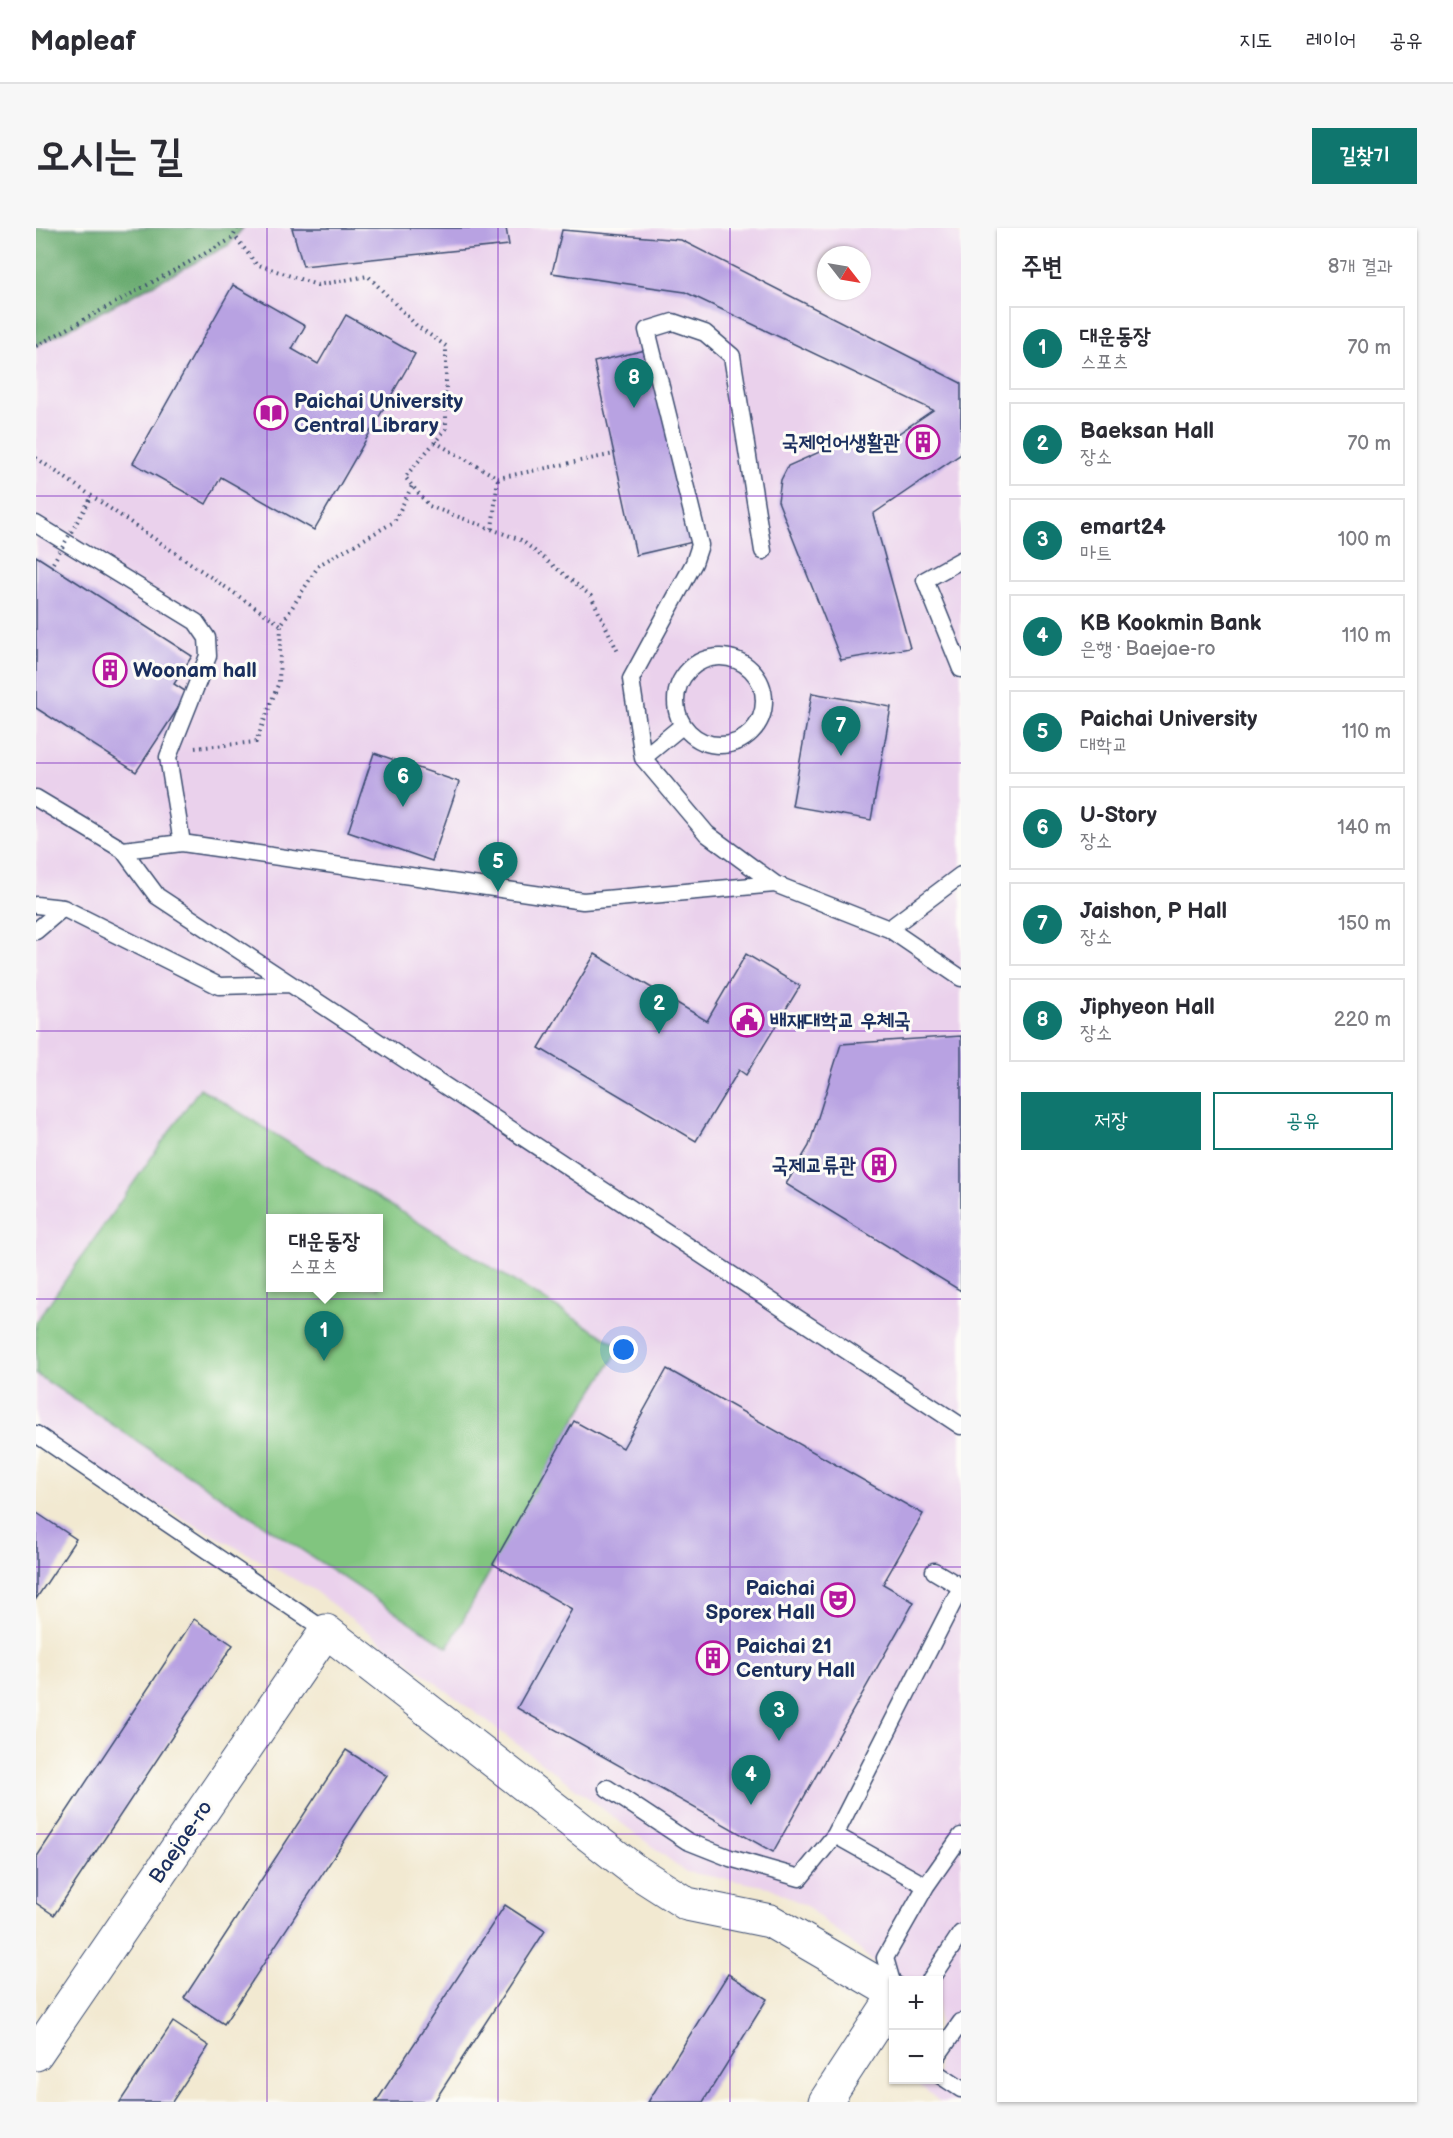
<!DOCTYPE html>
<html lang="ko">
<meta charset="utf-8">
<style>
:root{--surface:#fff;--page:#f7f7f7;--text:#2b2b33;--muted:#7c7c81;--line:#e1e1e2;--accent:#0f766e}
body{margin:0;font-family:"Balsamiq Sans","Poor Story",sans-serif;background:var(--page);color:var(--text)}
.controls{position:absolute;right:18px;bottom:18px;display:grid;overflow:hidden;border-radius:0px;box-shadow:0 2px 4px #0004}
.controls button{width:54px;height:54px;display:grid;place-items:center;padding:0;border:0;border-bottom:2px solid var(--line);background:var(--surface);color:var(--text);font:30px sans-serif}
.compass{position:absolute;left:781px;top:18px;width:54px;height:54px;border-radius:50%;background:var(--surface);box-shadow:0 2px 4px #0004;rotate:121deg}
.you{position:absolute;left:588px;top:1122px;width:21px;height:21px;margin:-15px;border:4px solid #fff;border-radius:50%;background:#1a73e8;box-shadow:0 0 0 9px #1a73e833}
.badge{display:grid;place-items:center;width:39px;height:39px;border-radius:50%;background:var(--accent);color:#fff;font-size:20px;font-weight:700}
.pin{position:absolute;translate:-50% -50px;filter:drop-shadow(0 2px 3px #0008)}
.pin::after{content:'';position:absolute;top:32px;width:21px;height:18px;background:inherit;clip-path:polygon(0 0,100% 0,50% 100%)}
.popup{position:absolute;left:230px;top:986px;width:117px;height:78px;box-sizing:border-box;display:grid;place-content:center;border-radius:0px;background:var(--surface);filter:drop-shadow(0 2px 4px #0005);font-size:20px;white-space:nowrap;color:var(--muted)}
.popup b{font-size:22px;color:var(--text)}
.popup::after{content:'';position:absolute;left:50%;top:100%;margin-left:-12px;border:12px solid transparent;border-top-color:var(--surface)}
.list{margin:0;padding:0;list-style:none}
h2{display:flex;justify-content:space-between;align-items:center;height:78px;margin:0;padding:0 24px;font-size:26px}
h2 small{font-size:20px;font-weight:400;color:var(--muted)}
.list li{display:grid;grid-template-columns:39px 1fr auto;gap:18px;align-items:center;box-sizing:border-box;height:84px;margin:0 12px 12px;padding:0 12px;border:2px solid var(--line);border-radius:0px}
.list b{display:block;font-size:22px;white-space:nowrap}
.list p{margin:0;font-size:20px;white-space:nowrap;color:var(--muted)}
.list em{font-size:20px;font-style:normal;color:var(--muted)}
.actions{display:flex;gap:12px;padding:18px 24px}
.actions a{flex:1;padding:14px 0;border:2px solid var(--accent);border-radius:0px;text-align:center;font-size:21px;color:var(--accent)}
.actions .main{background:var(--accent);color:#fff}
.map{position:relative;flex:none;width:925px;height:1874px;overflow:hidden;border-radius:0px}
header{display:flex;align-items:center;gap:36px;box-sizing:border-box;height:84px;padding:0 30px;background:var(--surface);border-bottom:2px solid var(--line)}
header strong{font-size:28px}
nav{display:flex;gap:33px;margin-inline-start:auto;font-size:21px}
.intro{display:flex;align-items:center;justify-content:space-between;box-sizing:border-box;height:144px;padding:0 36px}
h1{margin:0;font-size:42px}
.button{padding:15px 27px;border-radius:0px;background:var(--accent);color:#fff;font-size:21px;font-weight:700}
main{display:flex;gap:36px;padding:0 36px}
aside{flex:1;background:var(--surface);border-radius:0px;box-shadow:0 2px 4px #0004}
.map>svg:first-child{display:block}
</style>
<header>
<strong>Mapleaf</strong>
<nav><a>지도</a><a>레이어</a><a>공유</a></nav>
</header>
<div class="intro"><h1>오시는 길</h1><a class="button">길찾기</a></div>
<main>
<div class="map">
<svg width="925" height="1874" viewBox="0 0 925 1874">
<rect width="100%" height="100%" fill="#fdfcf7"/>
<filter id="ink" filterUnits="userSpaceOnUse"><feTurbulence type="fractalNoise" baseFrequency=".0167" numOctaves="2"/><feDisplacementMap in="SourceGraphic" scale="12" xChannelSelector="R" yChannelSelector="G"/><feConvolveMatrix kernelMatrix="1 2 1 2 8 2 1 2 1" color-interpolation-filters="sRGB"/></filter>
<filter id="wash" filterUnits="userSpaceOnUse"><feTurbulence type="fractalNoise" baseFrequency=".008" numOctaves="4" result="noise"/><feDisplacementMap in="SourceGraphic" scale="24" xChannelSelector="R" yChannelSelector="G"/><feGaussianBlur stdDeviation="1.35" result="paint"/><feColorMatrix in="noise" values="0 0 0 0 0 0 0 0 0 0 0 0 0 0 0 0 0 1.4 0 .05"/><feComposite in="paint" operator="in"/></filter>
<g filter="url(#wash)">
<rect width="100%" height="100%" fill="#f2e9d1"/>
<!-- built -->
<path fill="#ead1ec" fill-rule="evenodd" d="M207 0H916L925 7V1874H904L877 1852H902V1752L857 1753 825 1723 770 1678 733 1659 650 1644 276 1361 0 1210V118L193 17ZM790 27H826V63H790ZM234 990H342V1060H234Z"/>
<!-- green -->
<path fill="#81c57f" stroke="#4e7a6e" stroke-width="1.5" fill-rule="evenodd" d="M164 860 585 1119 538 1193 412 1419 0 1146V1094ZM234 990H342V1060H234Z"/>
<!-- forest -->
<path fill="#68aa6e" stroke="#426c66" stroke-width="1.5" d="M0 0H207L193 17 0 118Z"/>
<g id="blocks">
<!-- building -->
<path fill="#b8a2e2" d="M256 0H470L473 17 267 38Z
M526 2 645 12 925 155V226L837 286 874 420 805 432 742 273 745 252 752 238 817 209 841 220 897 182 649 64 516 45Z
M197 57 269 98 256 121 282 136 310 87 379 126 278 302 185 249 170 276 97 235Z
M614 121 657 314 600 327 558 134Z
M0 328 156 428 138 456 152 465 100 544 0 480Z
M776 465 855 479 835 592 756 578Z
M338 525 423 554 396 633 312 604Z
M559 726 671 793 710 726 764 758 710 847 703 842 660 913 503 820Z
M925 808V1063L750 956 773 918 805 816Z
M631 1141 887 1286 847 1356 878 1374 737 1624 481 1480 536 1381 457 1336 538 1193 587 1220Z
M1 1285 40 1311 0 1371V1287Z
M158 1391 197 1417 18 1687 0 1675V1630Z
M310 1522 351 1548 188 1796 148 1770Z
M469 1677 509 1703 398 1874H340Z
M692 1746 731 1771 667 1874H612Z
M137 1794 173 1818 136 1874H84Z"/>
</g>
</g>
<g filter="url(#ink)">
<use href="#blocks" fill-opacity="0" stroke="#3b4b6f" stroke-width="1.5"/>
<g fill="none" stroke-linecap="round" stroke-linejoin="round">
<defs>
<path id="service" d="M0 296 160 394 171 410 172 428 132 529 146 615
M727 323 696 128 669 105 637 94 611 102 664 317 658 335 595 451 607 530 671 606 739 656
M925 332 889 352 925 441
M640 473a44 44 0 1 1 88 0a44 44 0 1 1-88 0Z
M607 530 647 497
M0 570 87 622 146 615 547 673 739 656 853 701 925 750
M87 622 121 668 925 1198
M0 677 27 680
M853 701 925 647
M0 703 27 680 183 758 253 756
M0 1206 290 1403
M571 1560 651 1613 694 1630 764 1650 799 1607 925 1359 898 1343
M799 1607 890 1658
M894 1752 925 1705
M858 1761 849 1730 890 1658 925 1608
M902 1827 925 1794
M902 1846 925 1861"/>
<path id="minor" d="M0 1826 290 1403 598 1642 651 1676 734 1693 858 1765
M789 1874 858 1768"/>
</defs>
<!-- service casing -->
<use href="#service" stroke="#3b4b6f" stroke-width="19"/>
<!-- minor casing -->
<use href="#minor" stroke="#3b4b6f" stroke-width="35"/>
<!-- path -->
<path stroke="#3b4b6f" stroke-width="4" stroke-dasharray="1.5 4.5" stroke-linecap="butt" d="M201 0 198 7 220 36 281 57 332 48 381 98 410 118V201L369 249 393 278 485 312 555 368 583 426
M0 118 199 9
M399 214 462 250 578 226
M0 230 245 397
M41 294 56 268
M456 301 462 250
M159 520 220 514 243 454 245 397 283 337 358 294 376 258"/>
<!-- service -->
<use href="#service" stroke="#fff" stroke-width="16"/>
<!-- minor -->
<use href="#minor" stroke="#fff" stroke-width="33"/>
<!-- path-bridge -->
<path stroke="#3b4b6f" stroke-width="4" stroke-dasharray="1.5 4.5" stroke-linecap="butt" d="M17 335 41 294"/>
</g>
</g>
<!-- grid -->
<path fill="none" stroke="#7b2cbf" stroke-width="1.5" stroke-opacity="0.55" d="M231 0V1874M462 0V1874M694 0V1874M0 268H925M0 535H925M0 803H925M0 1071H925M0 1339H925M0 1606H925"/>
<!-- icons -->
<defs>
<symbol id="library-ring" viewBox="-11 -11 22 22"><circle r="9.5" fill="#fdfcf7" stroke="#b5179e" stroke-width="1.5"/><path d="M-6-4Q-3-5.5-.7-3.5V5Q-3 3-6 4ZM6-4Q3-5.5 .7-3.5V5Q3 3 6 4Z" fill="#b5179e"/></symbol>
<symbol id="building-ring" viewBox="-11 -11 22 22"><circle r="9.5" fill="#fdfcf7" stroke="#b5179e" stroke-width="1.5"/><path d="M-4-6H4V6H1V3H-1V6H-4ZM-2.5-4.3h1.7v1.8h-1.7ZM.8-4.3h1.7v1.8H.8ZM-2.5-1h1.7V.8h-1.7ZM.8-1h1.7V.8H.8Z" fill="#b5179e"/></symbol>
<symbol id="civic-ring" viewBox="-11 -11 22 22"><circle r="9.5" fill="#fdfcf7" stroke="#b5179e" stroke-width="1.5"/><path d="M-.6-6.5H3V-4.5H.6V-3L4-1V1h2V6H-6V1h2V-1L-.6-3ZM-1.2 2.5V6h2.4V2.5Z" fill="#b5179e"/></symbol>
<symbol id="theatre-ring" viewBox="-11 -11 22 22"><circle r="9.5" fill="#fdfcf7" stroke="#b5179e" stroke-width="1.5"/><path d="M-5-5.5Q0-4 5-5.5V0Q5 5 0 6Q-5 5-5 0ZM-3.3-2.5H-1v1.5H-3.3ZM1-2.5H3.3v1.5H1ZM-2.8 1Q0 5.5 2.8 1Z" fill="#b5179e"/></symbol>
</defs>
<g fill-rule="evenodd">
<use href="#library-ring" x="216" y="166" width="38" height="38"/>
<use href="#building-ring" x="868" y="195" width="38" height="38"/>
<use href="#building-ring" x="55" y="423" width="38" height="38"/>
<use href="#civic-ring" x="692" y="773" width="38" height="38"/>
<use href="#building-ring" x="824" y="918" width="38" height="38"/>
<use href="#theatre-ring" x="783" y="1353" width="38" height="38"/>
<use href="#building-ring" x="658" y="1411" width="38" height="38"/>
</g>
<g text-anchor="middle" dominant-baseline="central" stroke-width="6" stroke-linejoin="round" paint-order="stroke">
<!-- poi labels -->
<g font-size="21" font-weight="bold" fill="#1b2f5e" stroke="#fdfcf7" text-anchor="start">
<text x="258" y="173">Paichai University<tspan x="258" dy="24">Central Library</tspan></text>
<text x="864" y="214" text-anchor="end">국제언어생활관</text>
<text x="97" y="442">Woonam hall</text>
<text x="734" y="792">배재대학교 우체국</text>
<text x="820" y="937" text-anchor="end">국제교류관</text>
<text x="779" y="1360" text-anchor="end">Paichai<tspan x="779" dy="24">Sporex Hall</tspan></text>
<text x="700" y="1418">Paichai 21<tspan x="700" dy="24">Century Hall</tspan></text>
</g>
<!-- street labels -->
<g font-size="21" fill="#1b2f5e" stroke="#fdfcf7">
<text transform="translate(145 1614) rotate(-56)">Baejae-ro</text>
</g>
</g>
</svg>
<div class="controls">
<button>+</button>
<button>−</button>
</div>
<svg class="compass" viewBox="-18 -18 36 36"><path d="M0-13l5 13h-10z" fill="#e53935"/><path d="M0 13l5-13h-10z" fill="#7c7c81"/></svg>
<div class="you"></div>
<div class="pin badge" style="left:288px;top:1133px">1</div>
<div class="popup"><b>대운동장</b>스포츠</div>
<div class="pin badge" style="left:623px;top:806px">2</div>
<div class="pin badge" style="left:743px;top:1513px">3</div>
<div class="pin badge" style="left:715px;top:1577px">4</div>
<div class="pin badge" style="left:462px;top:664px">5</div>
<div class="pin badge" style="left:367px;top:579px">6</div>
<div class="pin badge" style="left:805px;top:528px">7</div>
<div class="pin badge" style="left:598px;top:180px">8</div>
</div>
<aside>
<h2>주변<small>8개 결과</small></h2>
<ul class="list">
<li><span class="badge">1</span><div><b>대운동장</b><p>스포츠</p></div><em>70 m</em></li>
<li><span class="badge">2</span><div><b>Baeksan Hall</b><p>장소</p></div><em>70 m</em></li>
<li><span class="badge">3</span><div><b>emart24</b><p>마트</p></div><em>100 m</em></li>
<li><span class="badge">4</span><div><b>KB Kookmin Bank</b><p>은행 · Baejae-ro</p></div><em>110 m</em></li>
<li><span class="badge">5</span><div><b>Paichai University</b><p>대학교</p></div><em>110 m</em></li>
<li><span class="badge">6</span><div><b>U-Story</b><p>장소</p></div><em>140 m</em></li>
<li><span class="badge">7</span><div><b>Jaishon, P Hall</b><p>장소</p></div><em>150 m</em></li>
<li><span class="badge">8</span><div><b>Jiphyeon Hall</b><p>장소</p></div><em>220 m</em></li>
</ul>
<div class="actions"><a class="main">저장</a><a>공유</a></div>
</aside>
</main>
